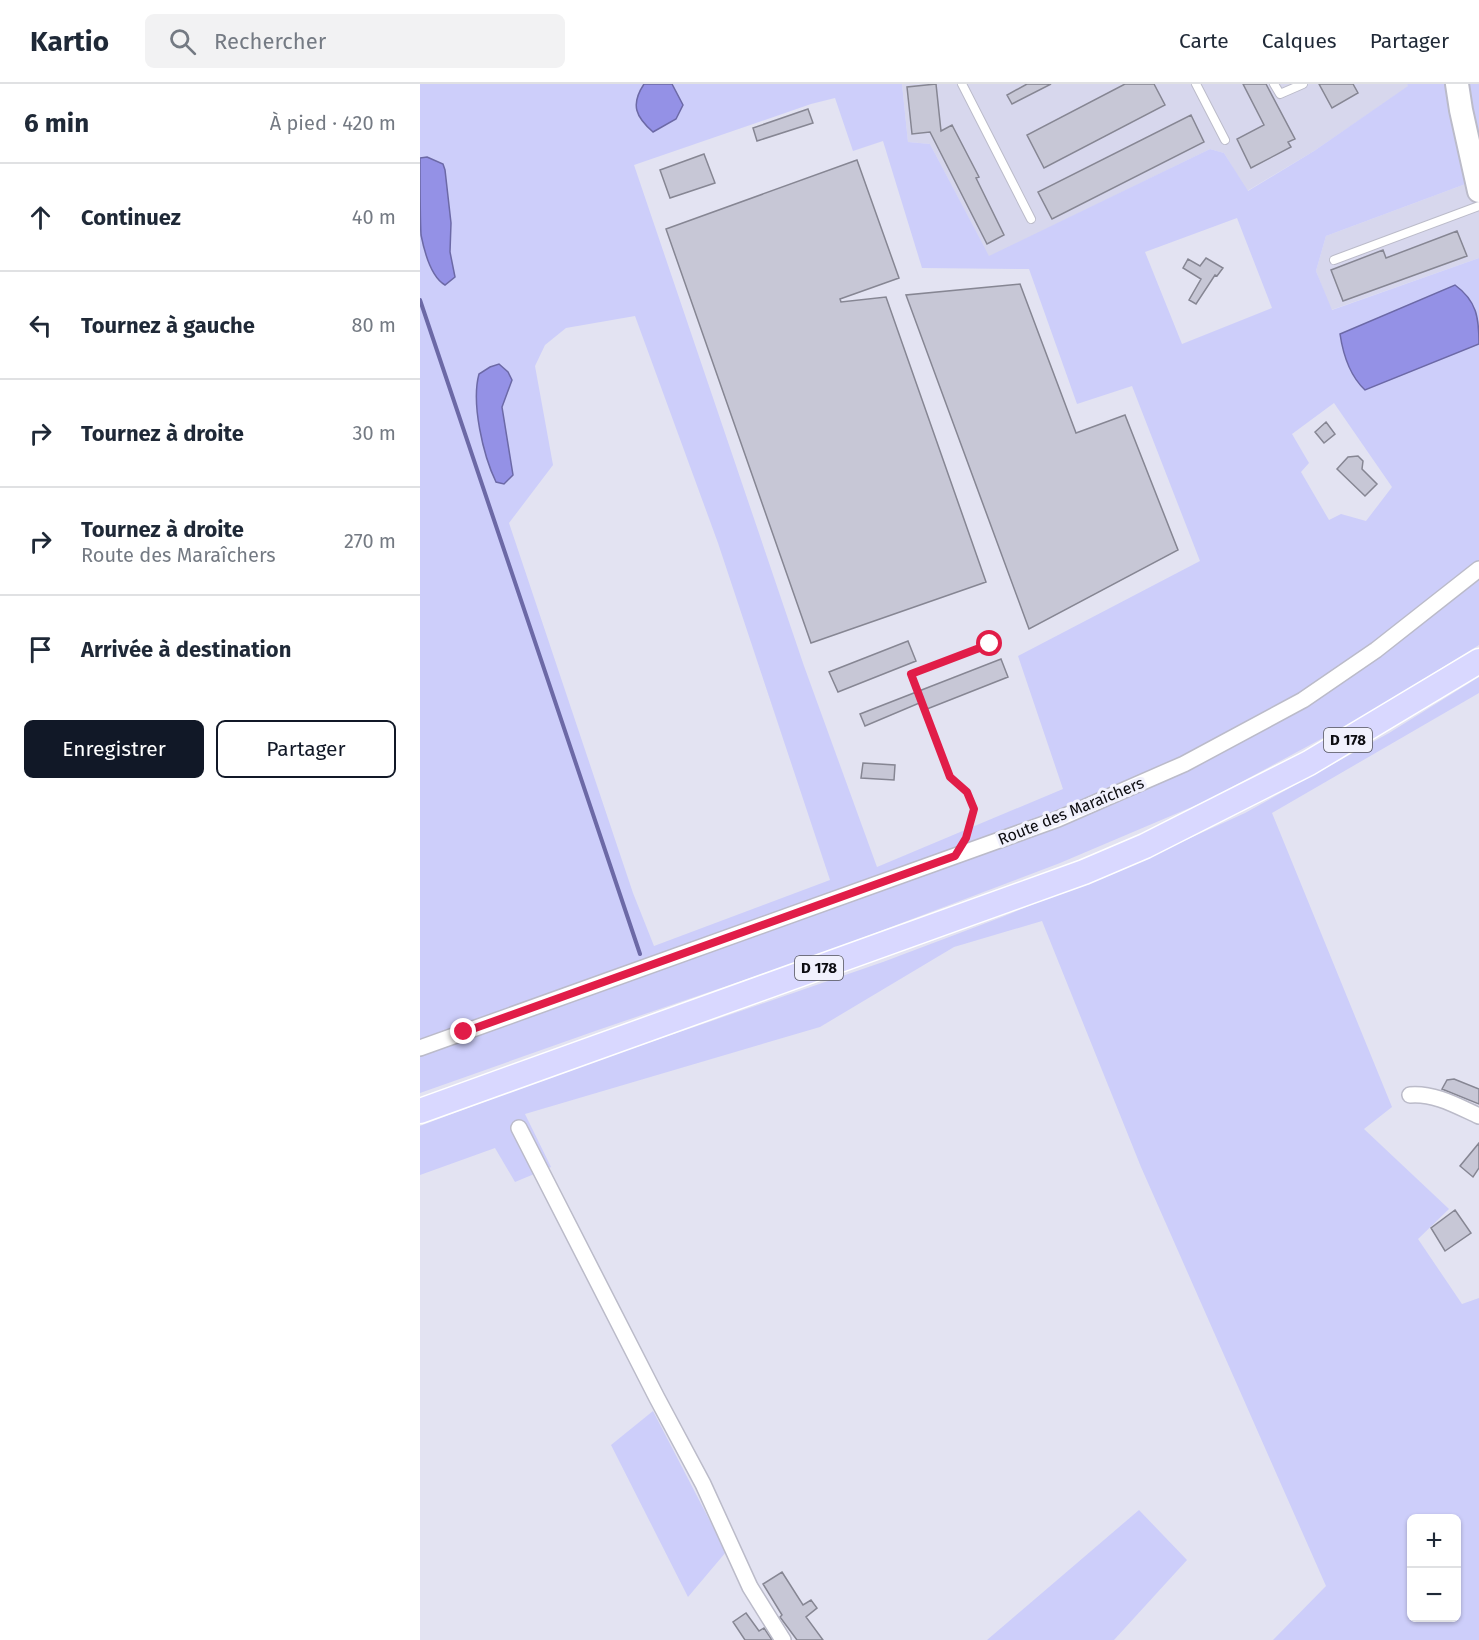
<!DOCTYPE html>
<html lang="fr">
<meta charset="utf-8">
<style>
:root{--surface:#fff;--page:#f2f2f3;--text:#1f2937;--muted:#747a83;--line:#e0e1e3;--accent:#111827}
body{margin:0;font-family:"Fira Sans",sans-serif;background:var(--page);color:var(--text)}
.controls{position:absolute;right:18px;bottom:18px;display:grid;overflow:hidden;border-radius:9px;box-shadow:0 2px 4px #0004}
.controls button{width:54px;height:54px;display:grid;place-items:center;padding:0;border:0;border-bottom:2px solid var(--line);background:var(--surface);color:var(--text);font:30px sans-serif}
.stop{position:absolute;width:18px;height:18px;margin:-14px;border:4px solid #e11d48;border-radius:50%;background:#fff}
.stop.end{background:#e11d48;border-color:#fff;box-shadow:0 2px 6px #0008}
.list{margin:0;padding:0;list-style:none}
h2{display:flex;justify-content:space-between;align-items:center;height:78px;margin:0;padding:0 24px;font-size:26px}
h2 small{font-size:20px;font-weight:400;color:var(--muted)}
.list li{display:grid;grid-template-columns:39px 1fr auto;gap:18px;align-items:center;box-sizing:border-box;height:108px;padding:0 24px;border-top:2px solid var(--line)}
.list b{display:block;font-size:22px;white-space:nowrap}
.list p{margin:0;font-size:20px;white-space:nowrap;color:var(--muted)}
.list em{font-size:20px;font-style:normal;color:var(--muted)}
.actions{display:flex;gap:12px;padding:18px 24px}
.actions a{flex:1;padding:14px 0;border:2px solid var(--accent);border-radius:9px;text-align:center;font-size:21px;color:var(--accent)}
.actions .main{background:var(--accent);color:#fff}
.icon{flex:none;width:33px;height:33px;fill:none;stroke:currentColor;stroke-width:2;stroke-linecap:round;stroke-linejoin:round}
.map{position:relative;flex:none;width:1059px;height:1556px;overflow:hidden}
header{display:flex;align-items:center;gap:36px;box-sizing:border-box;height:84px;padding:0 30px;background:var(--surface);border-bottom:2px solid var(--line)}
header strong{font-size:28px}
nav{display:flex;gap:33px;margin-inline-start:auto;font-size:21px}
.search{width:420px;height:54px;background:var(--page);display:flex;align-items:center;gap:15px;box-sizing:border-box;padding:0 21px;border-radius:9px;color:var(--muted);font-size:22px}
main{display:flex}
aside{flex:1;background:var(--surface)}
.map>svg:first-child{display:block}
</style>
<header>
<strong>Kartio</strong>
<div class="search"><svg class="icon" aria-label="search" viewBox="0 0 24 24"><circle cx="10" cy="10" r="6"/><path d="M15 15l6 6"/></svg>Rechercher</div>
<nav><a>Carte</a><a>Calques</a><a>Partager</a></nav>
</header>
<main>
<aside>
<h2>6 min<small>À pied · 420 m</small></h2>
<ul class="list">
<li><svg class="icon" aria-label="ahead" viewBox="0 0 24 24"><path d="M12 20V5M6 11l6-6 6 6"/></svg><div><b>Continuez</b></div><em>40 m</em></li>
<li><svg class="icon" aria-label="left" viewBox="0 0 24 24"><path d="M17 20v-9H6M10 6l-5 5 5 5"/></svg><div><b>Tournez à gauche</b></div><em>80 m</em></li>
<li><svg class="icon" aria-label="right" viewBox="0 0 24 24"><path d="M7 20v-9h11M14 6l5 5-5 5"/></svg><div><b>Tournez à droite</b></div><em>30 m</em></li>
<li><svg class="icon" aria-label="right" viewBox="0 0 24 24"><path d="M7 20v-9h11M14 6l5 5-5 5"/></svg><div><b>Tournez à droite</b><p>Route des Maraîchers</p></div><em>270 m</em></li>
<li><svg class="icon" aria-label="arrive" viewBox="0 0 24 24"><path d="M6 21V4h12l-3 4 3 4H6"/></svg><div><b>Arrivée à destination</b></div></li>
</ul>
<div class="actions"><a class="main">Enregistrer</a><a>Partager</a></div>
</aside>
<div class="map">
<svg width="1059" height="1556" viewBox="0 0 1059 1556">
<rect width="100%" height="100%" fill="#e3e3f2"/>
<!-- built -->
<path fill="#d7d7ed" d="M482 0H987L989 2 894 67 827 107 804 69 790 65 569 173 510 60 488 58Z
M1059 95V174L911 226 896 187 906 152Z"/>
<!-- green -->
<path fill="#cdcefa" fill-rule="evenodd" d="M0 0H482L488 58 510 60 569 172 790 65 804 69 828 107 894 67 988 2 987 0H1059V95L906 152 896 187 912 226 1059 174V561L940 634 786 717 640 779 389 874 178 946 0 1009V149L11 182 35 193 30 168 31 139 25 87 23 80 7 73 0 74ZM415 14 433 67 463 57 502 184 609 185 657 320 712 302 780 477 598 572 643 705 457 783 384 582 214 81 391 20ZM817 134 852 224 762 260 725 168ZM215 232 298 459 410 796 234 862 213 809 89 439 133 381 115 282 125 261 146 244ZM92 296 82 323 84 338 71 386 61 350ZM914 319 972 403 946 437 921 430 909 436 881 388 889 379 872 350Z
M1059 593V609L852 729 972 1023 944 1045 1029 1125 998 1155 1042 1220 1059 1214V1556H853L906 1502 721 1083 622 837 534 863 400 943 105 1030 131 1083 95 1098 75 1064 0 1091V1042L132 992 463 878 582 833 722 776 825 729 969 649ZM992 1434H1036V1534H992Z
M233 1327 306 1468 268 1513 191 1361Z
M719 1426 767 1476 694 1556H567Z"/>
<!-- water -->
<path fill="#9491e6" stroke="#6c69a6" stroke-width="1.5" d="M224 0H252L263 21 256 35 233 48C216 33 210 21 224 0Z
M7 73 23 80 25 86 31 139 30 168 35 193 25 201C11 193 4 166 1 151 0 133 0 95 0 74Z
M1035 201C1057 217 1059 234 1059 260L945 306C930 292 923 270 920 250Z
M79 280 88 288 92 296 82 323 93 391 84 400 76 398C63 371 51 319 59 290L70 283Z"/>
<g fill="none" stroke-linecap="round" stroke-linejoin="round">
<!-- stream -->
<path stroke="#6c69a6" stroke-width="4" d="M0 216 220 870"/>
</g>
<!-- building -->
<path fill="#c7c7d6" stroke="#868693" stroke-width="1.5" d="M516 0 521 47 532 41 559 93 556 94 584 151 567 160 510 48 492 50 487 3Z
M607 0H631L592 20 587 11Z
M705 0H734L745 21 624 84 607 51Z
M823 0H846L875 55 868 58 871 63 831 84 817 55 844 41Z
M899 0H933L938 9 912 24Z
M388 25 393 39 337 57 333 44Z
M771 31 784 58 632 135 618 108Z
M284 70 295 99 250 114 240 86Z
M437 76 479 194 420 215 421 218 466 213 566 498 391 559 246 145Z
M1037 147 1047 172 923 217 911 186 963 166 966 174Z
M786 174 803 184 797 192 795 191 776 220 769 216 781 195 763 184 768 175 780 182Z
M600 200 656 349 705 331 758 466 609 545 486 211Z
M906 338 915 350 904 359 895 348Z
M938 372 943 377 942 385 957 400 945 412 917 385 928 373Z
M488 557 496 577 418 608 409 588Z
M581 575 588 593 507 625 504 617 445 642 440 630Z
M443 679 475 681 474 696 441 694Z
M1034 995 1059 1005V1020L1022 1005 1027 996Z
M1059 1059V1084L1053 1093 1040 1082Z
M1035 1126 1051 1149 1025 1167 1011 1144Z
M362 1488 383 1521 391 1516 397 1524 386 1533 403 1556H377L360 1533 362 1531 343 1500Z
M326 1529 339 1547 344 1544 352 1556H325L313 1538Z"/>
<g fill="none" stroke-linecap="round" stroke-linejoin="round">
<defs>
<path id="lane" d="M542 0 611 135
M776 0 805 56
M854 0 860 10 883 0
M914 176 1059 122"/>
<path id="street" d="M0 964 638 735 764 680 883 616 956 566 1059 485
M990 1011C1015 1009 1037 1022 1059 1032
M99 1044 237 1314 283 1400 330 1503 363 1556"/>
<path id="secondary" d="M1037 0 1041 26 1059 107"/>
<path id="primary" d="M0 1027 664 788 725 762 889 679 1059 577"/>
</defs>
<!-- lane casing -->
<use href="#lane" stroke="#bbbbc9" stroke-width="10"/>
<!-- street casing -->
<use href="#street" stroke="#bbbbc9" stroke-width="18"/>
<!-- secondary casing -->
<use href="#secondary" stroke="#bbbbc9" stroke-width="26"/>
<!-- primary casing -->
<use href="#primary" stroke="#fff" stroke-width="27"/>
<!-- path -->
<path stroke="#9f9faa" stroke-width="2" stroke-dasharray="4.5 4.5" stroke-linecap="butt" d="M547 752 554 725 547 708 530 693 491 590 570 560"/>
<!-- lane -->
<use href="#lane" stroke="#fff" stroke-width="8"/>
<!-- street -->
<use href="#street" stroke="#fff" stroke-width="15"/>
<!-- secondary -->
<use href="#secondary" stroke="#fff" stroke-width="22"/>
<!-- primary -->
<use href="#primary" stroke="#d9d8ff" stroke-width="24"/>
</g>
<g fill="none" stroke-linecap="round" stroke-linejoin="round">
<!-- route -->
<path stroke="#e11d48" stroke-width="8" d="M44 948 535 772 546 754 554 725 547 708 530 693 491 590 570 560"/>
</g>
<g text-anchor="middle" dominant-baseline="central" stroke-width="6" stroke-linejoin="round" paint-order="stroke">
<!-- shield labels -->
<g fill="#f1f1fd" stroke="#515158" stroke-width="1.5">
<rect x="904" y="644" width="48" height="24" rx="4.5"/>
<rect x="375" y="872" width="48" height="24" rx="4.5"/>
</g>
<g font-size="15" font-weight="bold" fill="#0d0d11">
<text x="928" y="656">D 178</text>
<text x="399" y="884">D 178</text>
</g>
<!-- street labels -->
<g font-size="16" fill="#0d0d11" stroke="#f1f1fd">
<text transform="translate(651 727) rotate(-22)">Route des Maraîchers</text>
</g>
</g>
</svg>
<div class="controls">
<button>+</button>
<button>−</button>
</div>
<div class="stop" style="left:570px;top:560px"></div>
<div class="stop end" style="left:44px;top:948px"></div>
</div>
</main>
